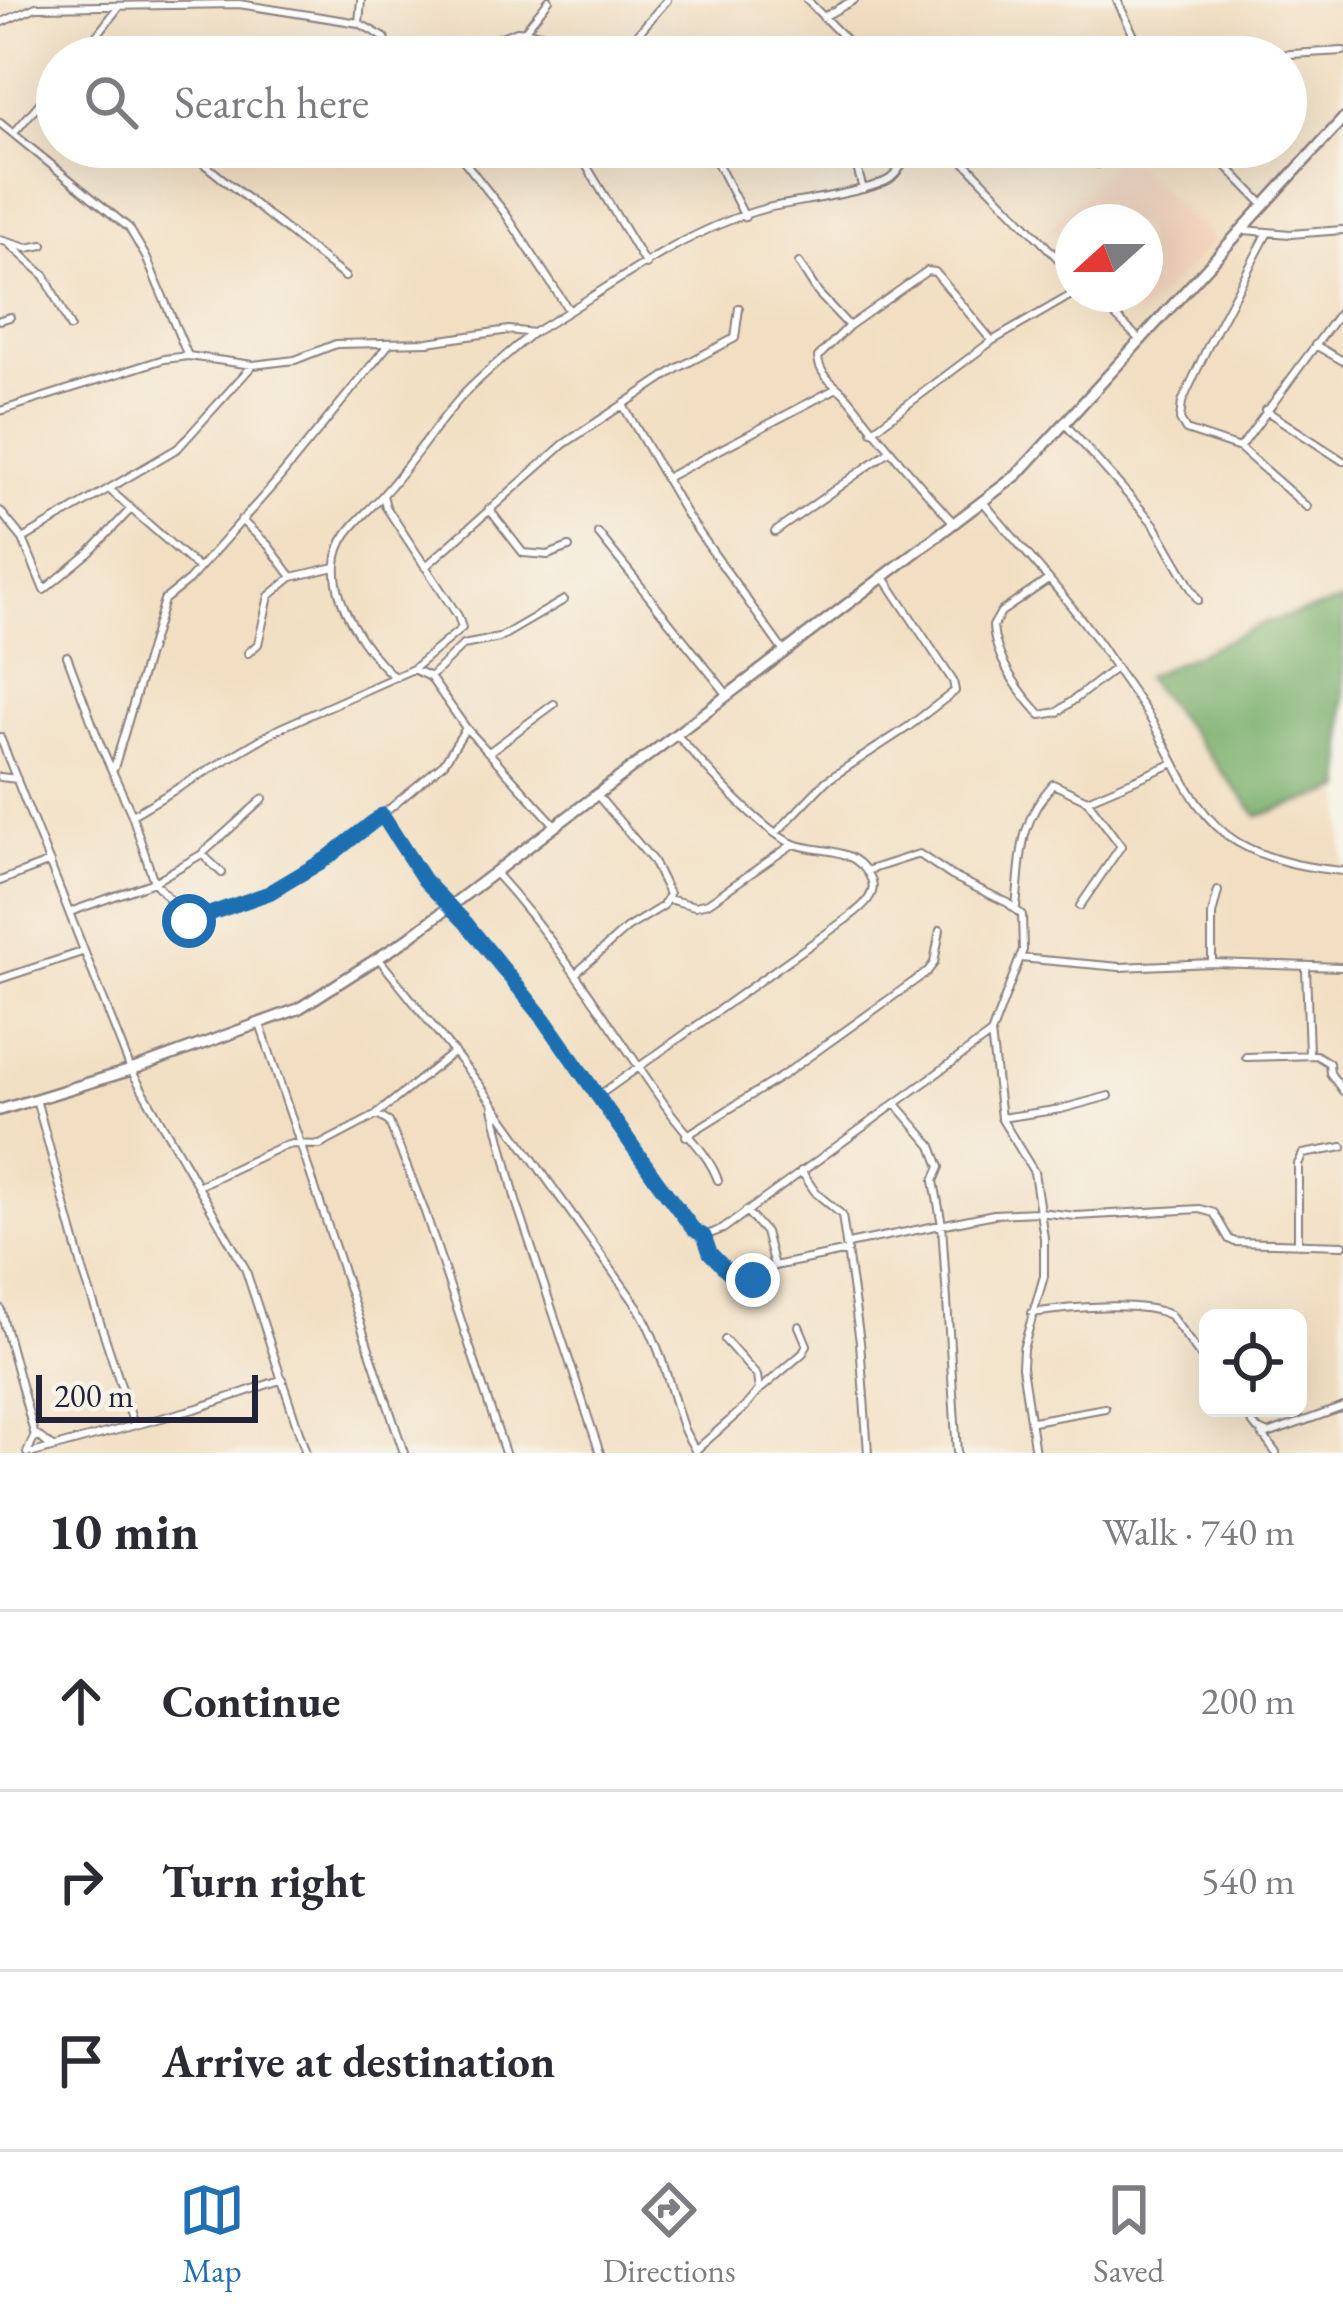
<!DOCTYPE html>
<meta charset="utf-8">
<style>
:root{--surface:#fff;--page:#f7f7f7;--text:#2b2b33;--muted:#7c7c81;--line:#e1e1e2;--accent:#1f6fb2}
body{margin:0;font-family:"EB Garamond",serif;background:var(--page);color:var(--text)}
.controls{position:absolute;right:36px;bottom:36px;display:grid;overflow:hidden;border-radius:18px;box-shadow:0 12px 48px #0002}
.controls button{width:108px;height:108px;display:grid;place-items:center;padding:0;border:0;border-bottom:3px solid var(--line);background:var(--surface);color:var(--text);font:60px sans-serif}
.compass{position:absolute;left:1055px;top:204px;width:108px;height:108px;border-radius:50%;background:var(--surface);box-shadow:0 12px 48px #0002;rotate:249deg}
.scale{position:absolute;left:36px;bottom:30px;width:222px;box-sizing:border-box;padding-left:12px;border:6px solid #22223b;border-top:0;font-size:33px;line-height:42px;white-space:nowrap;color:#22223b;-webkit-text-stroke:9px #f7f3e8;paint-order:stroke}
.stop{position:absolute;width:36px;height:36px;margin:-27px;border:9px solid #1f6fb2;border-radius:50%;background:#fff}
.stop.end{background:#1f6fb2;border-color:#fff;box-shadow:0 3px 12px #0008}
.list{margin:0;padding:0;list-style:none}
h2{display:flex;justify-content:space-between;align-items:center;height:156px;margin:0;padding:0 48px;font-size:51px}
h2 small{font-size:39px;font-weight:400;color:var(--muted)}
.list li{display:grid;grid-template-columns:78px 1fr auto;gap:36px;align-items:center;box-sizing:border-box;height:180px;padding:0 48px;border-top:3px solid var(--line)}
.list b{display:block;font-size:45px;white-space:nowrap}
.list em{font-size:39px;font-style:normal;color:var(--muted)}
.icon{flex:none;width:66px;height:66px;fill:none;stroke:currentColor;stroke-width:2;stroke-linecap:round;stroke-linejoin:round}
.map{position:relative;flex:none;width:1343px;height:1453px;overflow:hidden}
.search{position:absolute;background:var(--surface);box-shadow:0 12px 48px #0002;left:36px;right:36px;top:36px;height:132px;display:flex;align-items:center;gap:30px;box-sizing:border-box;padding:0 42px;border-radius:66px;color:var(--muted);font-size:45px}
.sheet{height:696px;background:var(--surface)}
nav{display:flex;justify-content:space-around;align-items:center;box-sizing:border-box;height:168px;border-top:3px solid var(--line);background:var(--surface);font-size:33px;color:var(--muted)}
nav a{display:grid;justify-items:center;gap:6px}
nav .on{color:var(--accent)}
.map>svg:first-child{display:block}
</style>
<div class="map">
<svg width="1343" height="1453" viewBox="0 0 1343 1453">
<rect width="100%" height="100%" fill="#f7f3e8"/>
<filter id="ink" filterUnits="userSpaceOnUse"><feTurbulence type="fractalNoise" baseFrequency=".00833" numOctaves="2"/><feDisplacementMap in="SourceGraphic" scale="24" xChannelSelector="R" yChannelSelector="G"/><feConvolveMatrix kernelMatrix="1 2 1 2 8 2 1 2 1" color-interpolation-filters="sRGB"/></filter>
<filter id="wash" filterUnits="userSpaceOnUse"><feTurbulence type="fractalNoise" baseFrequency=".004" numOctaves="4" result="noise"/><feDisplacementMap in="SourceGraphic" scale="48" xChannelSelector="R" yChannelSelector="G"/><feGaussianBlur stdDeviation="2.7" result="paint"/><feColorMatrix in="noise" values="0 0 0 0 0 0 0 0 0 0 0 0 0 0 0 0 0 1.4 0 .05"/><feComposite in="paint" operator="in"/></filter>
<g filter="url(#wash)">
<rect width="100%" height="100%" fill="#f2dfc3"/>
<!-- built -->
<path fill="#f3d4bf" d="M1123 153 1214 241 1140 317 1116 294H1145V222H1073V252L1049 229Z"/>
<!-- forest -->
<path fill="#78ae6b" stroke="#4d6853" stroke-width="3" d="M1343 601V789L1258 816 1145 677 1268 622Z"/>
</g>
<g filter="url(#ink)">
<g fill="none" stroke-linecap="round" stroke-linejoin="round">
<defs>
<path id="minor" d="M807 0 863 57
M1117 0 1144 57
M823 17 854 0
M0 23 36 7 239 4 359 23 385 38 392 57
M359 23 361 0
M525 30 549 0
M859 53 970 57
M80 57 118 8
M486 57 493 40 517 31 542 34 563 57
M618 57 667 0
M1159 57 1200 50 1219 57
M1239 57 1343 51
M0 123 129 228 146 257 188 356
M14 133 57 83
M183 147 345 277
M453 147 505 213 568 309
M591 147 584 152 583 160 646 265
M630 147 646 160 672 147
M709 147 745 217
M851 147 863 189
M950 147 1073 274
M1208 147 1265 206
M1051 156 1065 154 1098 164 1117 147
M1244 230 1290 234 1343 230
M1267 234 1209 344 1182 402 1180 420 1186 430 1240 448 1307 507
M0 240 27 248 43 245
M7 242 45 276 70 327
M799 263 818 293 849 326
M1093 294 1141 341
M0 320 10 317
M1315 345 1343 361
M624 407 688 517 784 652
M1265 410 1343 461
M0 411 164 359 188 356 253 365 295 360 336 344 428 342 509 330 533 333C607 290 682 230 767 208 793 202 875 191 891 178 901 170 905 158 911 147
M1066 425 1154 524 1198 600
M872 431 992 341 1073 294
M1240 448 1343 308
M666 478 837 388
M111 491 198 568
M383 495 386 507 458 616 462 628 414 668
M984 503C1023 550 1066 596 1101 646 1116 669 1133 692 1148 715 1176 758 1190 813 1237 842 1269 861 1307 868 1343 871
M489 509 523 553 548 555 569 547
M0 511 23 539 44 590 90 552 129 511
M241 520 268 545 292 577 335 567
M955 524C918 484 884 444 851 401 839 386 819 378 818 357L849 326 927 271 935 272 992 341
M775 532 888 452
M598 533 727 694
M23 539 178 448 252 366
M425 567 564 444 678 368 735 338 739 308
M1048 580 1001 612 993 626C995 658 1019 692 1041 715L1058 712 1114 669
M248 653 258 644 269 596 292 577
M67 656 100 744 132 815 154 882 189 921 269 893 326 859 382 815 424 880 466 923 544 1019 657 1181 693 1229 704 1236 710 1253 739 1283 753 1281 774 1266
M393 676C365 649 333 605 336 564 338 533 363 517 381 497 410 466 433 428 462 396 483 374 508 354 531 334
M430 677 463 645 499 638 564 600
M0 737 131 1070 245 1268 306 1453
M489 752 554 704
M114 768 164 600 189 580 276 482 389 344
M0 777 17 779
M1087 800 1172 764
M134 814 278 729 413 669 430 677 466 728 556 826
M382 815 444 763 466 728
M777 832 826 781 908 727 955 691 953 681 885 579
M202 854 222 873
M866 871 919 854 952 876 1008 903 1022 915 1023 950 991 1034 1001 1118 1034 1172 1044 1238V1276L1023 1349 1022 1367 1035 1453
M496 874C560 945 611 1027 665 1105 683 1131 707 1151 718 1180
M0 881 50 862
M668 899 695 906 708 903 793 844
M1016 907C1022 857 1017 825 1053 784L1087 800 1121 846 1080 906
M70 912 154 882 202 854 263 799
M1020 958 1120 967 1212 963 1343 967
M379 959 479 1084 638 1307C661 1345 669 1387 683 1427 686 1436 693 1444 696 1453
M1212 963V915L1218 891
M1306 968 1309 1054
M575 974 627 928 663 906 669 894 653 861 598 796
M0 979 82 952
M260 1024 404 1453
M1246 1057 1316 1055 1329 1063 1330 1073 1343 1091
M598 1096 845 920C858 910 882 895 869 875 851 845 823 854 794 844 761 832 701 762 676 734
M36 1099 84 1274 134 1425
M896 1104 932 1146 940 1167 934 1181 942 1225 957 1453
M493 1108 516 1201 600 1453
M378 1113 454 1052
M1001 1118 1061 1109 1109 1096
M686 1136 782 1076 927 972 934 963 940 930
M801 1171 816 1193 842 1215 860 1342 868 1453
M200 1185 278 1148 292 1144 320 1145 377 1115 389 1122 425 1212 505 1453
M746 1211 765 1232 774 1266 848 1251
M704 1236 723 1229 991 1034
M848 1244 994 1214 1038 1212 1076 1216 1200 1209 1214 1213 1229 1239 1235 1242 1343 1245
M1298 1244V1164L1303 1154 1343 1147
M0 1308 34 1433 51 1446
M1032 1313C1067 1308 1139 1300 1170 1315L1208 1366
M762 1388 803 1353 807 1345 799 1326
M1241 1408 1257 1429 1268 1434 1343 1407
M1033 1421 1105 1408
M1262 1434 1276 1453
M696 1450 745 1407 759 1390 757 1376 725 1340
M27 1453 34 1437
M33 1453 198 1408 283 1379"/>
<path id="tertiary" d="M0 1110 131 1070 298 1009 403 942 1017 475 1343 119"/>
</defs>
<!-- minor casing -->
<use href="#minor" stroke="#8a807f" stroke-width="10"/>
<!-- tertiary casing -->
<use href="#tertiary" stroke="#8a807f" stroke-width="14"/>
<!-- minor -->
<use href="#minor" stroke="#fff" stroke-width="6"/>
<!-- tertiary -->
<use href="#tertiary" stroke="#fff" stroke-width="9"/>
</g>
</g>
<g fill="none" stroke-linecap="round" stroke-linejoin="round" filter="url(#ink)">
<!-- route -->
<path stroke="#1f6fb2" stroke-width="15" d="M189 921 269 893 326 859 382 815 424 880 466 923 544 1019 657 1181 693 1229 704 1236 710 1253 739 1283 753 1280"/>
</g>
</svg>
<div class="controls">
<button><svg class="icon" aria-label="locate" viewBox="0 0 24 24"><circle cx="12" cy="12" r="6"/><path d="M12 2v4M12 18v4M2 12h4M18 12h4"/></svg></button>
</div>
<svg class="compass" viewBox="-18 -18 36 36"><path d="M0-13l5 13h-10z" fill="#e53935"/><path d="M0 13l5-13h-10z" fill="#7c7c81"/></svg>
<div class="scale">200 m</div>
<div class="stop" style="left:189px;top:921px"></div>
<div class="stop end" style="left:753px;top:1280px"></div>
<div class="search"><svg class="icon" aria-label="search" viewBox="0 0 24 24"><circle cx="10" cy="10" r="6"/><path d="M15 15l6 6"/></svg>Search here</div>
</div>
<section class="sheet">
<h2>10 min<small>Walk · 740 m</small></h2>
<ul class="list">
<li><svg class="icon" aria-label="ahead" viewBox="0 0 24 24"><path d="M12 20V5M6 11l6-6 6 6"/></svg><div><b>Continue</b></div><em>200 m</em></li>
<li><svg class="icon" aria-label="right" viewBox="0 0 24 24"><path d="M7 20v-9h11M14 6l5 5-5 5"/></svg><div><b>Turn right</b></div><em>540 m</em></li>
<li><svg class="icon" aria-label="arrive" viewBox="0 0 24 24"><path d="M6 21V4h12l-3 4 3 4H6"/></svg><div><b>Arrive at destination</b></div></li>
</ul>
</section>
<nav>
<a class="on"><svg class="icon" aria-label="map" viewBox="0 0 24 24"><path d="M3 6l6-2 6 2 6-2v14l-6 2-6-2-6 2zM9 4v14M15 6v14"/></svg>Map</a>
<a><svg class="icon" aria-label="directions" viewBox="0 0 24 24"><path d="M12 3l9 9-9 9-9-9zM9 14v-3h6M13 9l2 2-2 2"/></svg>Directions</a>
<a><svg class="icon" aria-label="saved" viewBox="0 0 24 24"><path d="M7 4h10v16l-5-4-5 4z"/></svg>Saved</a>
</nav>
